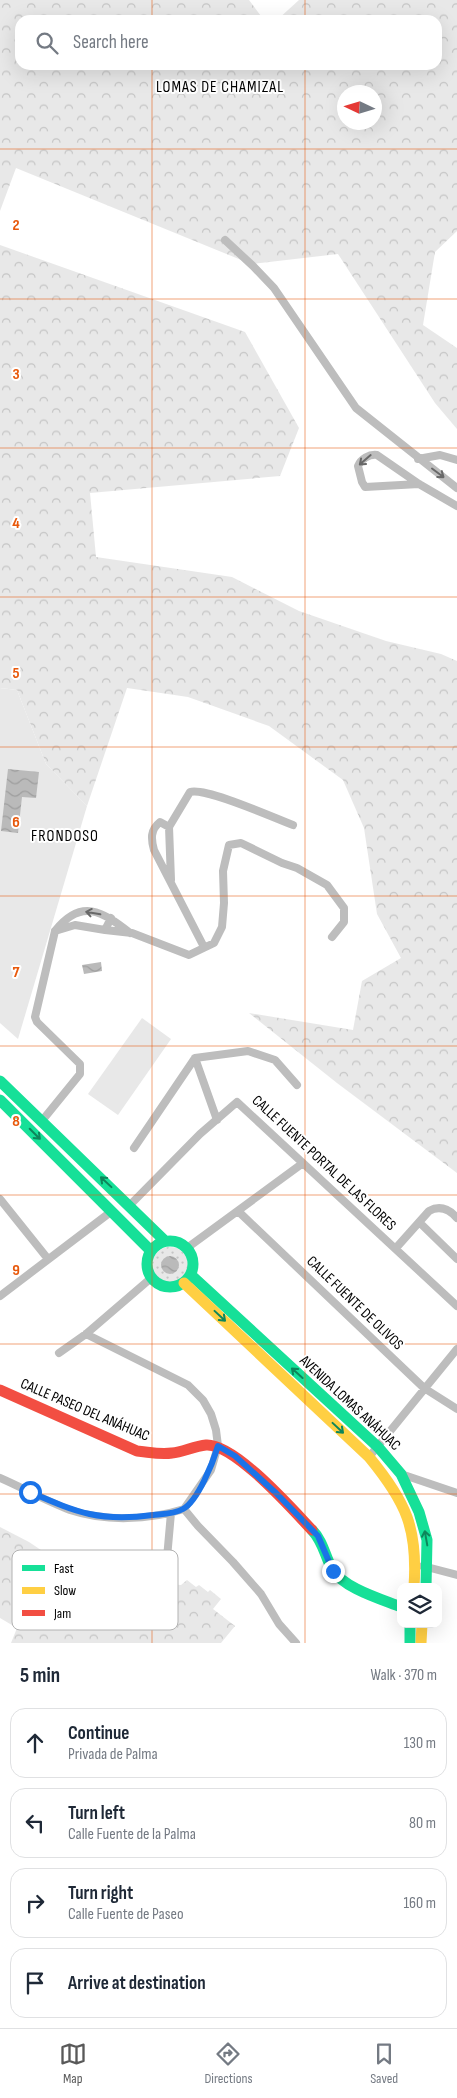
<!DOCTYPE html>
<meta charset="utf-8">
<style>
:root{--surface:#fff;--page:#f6f6f7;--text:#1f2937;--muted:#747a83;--line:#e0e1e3;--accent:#595959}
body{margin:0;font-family:"Sofia Sans Condensed",sans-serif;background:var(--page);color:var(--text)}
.controls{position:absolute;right:15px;bottom:15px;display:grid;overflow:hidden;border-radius:10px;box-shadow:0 5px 20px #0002}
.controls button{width:45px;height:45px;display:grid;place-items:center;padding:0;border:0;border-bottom:1px solid var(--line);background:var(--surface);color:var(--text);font:25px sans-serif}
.compass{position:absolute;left:337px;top:85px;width:45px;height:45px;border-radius:50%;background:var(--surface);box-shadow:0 5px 20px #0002;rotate:274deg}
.stop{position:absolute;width:15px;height:15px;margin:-11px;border:4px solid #1a73e8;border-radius:50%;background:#fff}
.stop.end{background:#1a73e8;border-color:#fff;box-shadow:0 1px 5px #0008}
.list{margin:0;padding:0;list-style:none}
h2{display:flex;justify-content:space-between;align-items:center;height:65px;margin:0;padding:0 20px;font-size:21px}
h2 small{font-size:16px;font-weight:400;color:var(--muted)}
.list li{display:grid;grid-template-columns:32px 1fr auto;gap:15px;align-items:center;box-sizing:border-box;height:70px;margin:0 10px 10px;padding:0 10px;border:1px solid var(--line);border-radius:15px}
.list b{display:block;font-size:19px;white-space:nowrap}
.list p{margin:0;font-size:16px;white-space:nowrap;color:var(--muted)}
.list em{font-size:16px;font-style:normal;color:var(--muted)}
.icon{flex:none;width:28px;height:28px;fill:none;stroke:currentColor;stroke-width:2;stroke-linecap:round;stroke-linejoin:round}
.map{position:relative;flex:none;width:457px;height:1643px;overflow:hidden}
.search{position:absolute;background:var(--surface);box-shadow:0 5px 20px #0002;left:15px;right:15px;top:15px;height:55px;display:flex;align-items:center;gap:12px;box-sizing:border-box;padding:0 18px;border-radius:15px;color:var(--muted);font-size:19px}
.sheet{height:385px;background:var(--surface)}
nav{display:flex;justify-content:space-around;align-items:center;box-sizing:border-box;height:70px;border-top:1px solid var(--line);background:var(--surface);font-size:14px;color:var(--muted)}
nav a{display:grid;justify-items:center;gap:2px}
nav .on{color:var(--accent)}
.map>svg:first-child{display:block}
</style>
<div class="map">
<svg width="457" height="1643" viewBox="0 0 457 1643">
<defs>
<pattern id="grass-dots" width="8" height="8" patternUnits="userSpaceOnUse" patternTransform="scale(1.25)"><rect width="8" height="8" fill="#e8e8e8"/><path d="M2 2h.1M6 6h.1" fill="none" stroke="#c5c5c5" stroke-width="1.8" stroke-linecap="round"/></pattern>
<pattern id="forest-crowns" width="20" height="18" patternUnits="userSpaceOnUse" patternTransform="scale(1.25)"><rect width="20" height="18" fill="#e8e8e8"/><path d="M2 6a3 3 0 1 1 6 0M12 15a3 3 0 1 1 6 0" fill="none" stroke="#c5c5c5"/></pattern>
<pattern id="water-waves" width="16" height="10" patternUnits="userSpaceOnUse" patternTransform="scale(1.25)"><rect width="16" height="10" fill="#bababa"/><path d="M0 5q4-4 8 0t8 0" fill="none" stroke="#9e9e9e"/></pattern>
</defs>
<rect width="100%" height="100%" fill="#fff"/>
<!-- grass -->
<path fill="url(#grass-dots)" d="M152 1265a18 18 0 1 1 36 0a18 18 0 1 1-36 0Z"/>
<!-- forest -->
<path fill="url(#forest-crowns)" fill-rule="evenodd" d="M0 0H249L264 20H20V65H437V20H277L299 0H457V231L435 252 423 325 457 348V429L435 403 338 254 251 264 16 168 0 211ZM344 92H374V122H344Z
M0 245 245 332 299 428 280 476 90 493 96 557 232 577 299 611 386 641 441 654 457 661V1173L337 1083 249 1013 353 1030 362 981 401 958 377 914 364 828 343 780 269 726 188 697 127 688 87 806 46 764 17 690 0 688Z
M0 1527 29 1542 102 1591 131 1599 133 1589 157 1577 167 1578 166 1584 181 1585 187 1580 196 1587 199 1585 208 1592 210 1590 221 1599 213 1609 235 1626 221 1643H11L17 1628 0 1618Z"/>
<!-- garden -->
<path fill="#e8e8e8" d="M0 688 17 690 46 764 87 806 18 1039 0 1023Z
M142 1018 171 1039 118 1115 88 1094Z"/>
<!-- water -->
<path fill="url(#water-waves)" d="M8 769 39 772 36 798 22 797 18 833 1 831Z
M101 962 102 971 84 974 82 965Z
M161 1265a9 9 0 1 1 18 0a9 9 0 1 1-18 0Z"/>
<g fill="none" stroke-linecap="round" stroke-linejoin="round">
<!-- street -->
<path stroke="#bdbdbd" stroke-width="8" d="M225 240 253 266 274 288 356 408 457 488
M418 459 440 455 457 460
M419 484 365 487 362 482 358 466C361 459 369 454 377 455L419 484 457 506
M169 827 160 822C150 830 151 839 154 850L204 947
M171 880 169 827 190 792C206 787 274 818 293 825
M105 930 132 933 189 955 214 943 222 927 224 903 223 871 229 845 241 843 282 863 297 868 327 885 344 908V922L332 937
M55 931 75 925 105 930 111 918
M195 1058 217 1120
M41 1122 80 1074V1064L37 1022 35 1017 55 931C81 898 102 911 130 933
M134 1148 195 1058 248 1051 275 1060 297 1085
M0 1199 48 1259
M130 1205 200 1134 237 1102 457 1306
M239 1212 424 1388 457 1409
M419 1222 457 1259
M187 1248 303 1163
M396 1248 429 1211C440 1205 449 1209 457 1218
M0 1296 112 1211
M86 1334 188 1385 203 1400 211 1414 216 1430 218 1446 211 1470 184 1509
M59 1353 86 1334 150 1279
M369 1457 457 1349
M401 1474 457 1493
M0 1478C23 1488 46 1501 70 1510 106 1522 149 1520 184 1509
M184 1509 198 1526 233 1562 261 1594 279 1624 296 1643
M167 1558 171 1513
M423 1566 457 1575"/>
<!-- fast -->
<path stroke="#16e098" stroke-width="11" d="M0 1081 165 1241
M0 1100 151 1251
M147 1264a23 23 0 1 1 46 0a23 23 0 1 1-46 0Z
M191 1275 378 1447 401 1474 419 1512 427 1540 426 1587
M312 1530C323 1541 325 1556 332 1569 343 1588 381 1599 401 1607
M410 1624V1643"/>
<!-- slow -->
<path stroke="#ffcf43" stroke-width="11" d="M184 1283 369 1457C406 1502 418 1528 414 1587
M421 1643 422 1624"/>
<!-- jam -->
<path stroke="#f24e42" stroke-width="11" d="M0 1390 137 1451C149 1452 160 1455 172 1453 183 1452 194 1446 206 1445 234 1443 292 1509 312 1530"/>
</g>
<!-- one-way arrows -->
<defs><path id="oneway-shaft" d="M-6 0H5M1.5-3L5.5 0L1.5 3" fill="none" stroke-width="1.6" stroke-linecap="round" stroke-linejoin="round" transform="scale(1.25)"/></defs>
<g stroke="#686868">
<use href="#oneway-shaft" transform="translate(365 460) rotate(139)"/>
<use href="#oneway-shaft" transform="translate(438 473) rotate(37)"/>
<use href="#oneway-shaft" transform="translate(93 913) rotate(-170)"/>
</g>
<g stroke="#0d865b">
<use href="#oneway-shaft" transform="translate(35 1134) rotate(45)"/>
<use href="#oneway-shaft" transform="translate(106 1182) rotate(-137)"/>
<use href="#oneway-shaft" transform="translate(220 1316) rotate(43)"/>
<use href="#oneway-shaft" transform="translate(297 1373) rotate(-138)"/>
<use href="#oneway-shaft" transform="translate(338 1428) rotate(43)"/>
<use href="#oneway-shaft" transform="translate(426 1538) rotate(-100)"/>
</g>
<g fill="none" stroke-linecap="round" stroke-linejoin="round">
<!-- route -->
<path stroke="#1a73e8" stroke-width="6" d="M30 1492C78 1513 100 1522 153 1515 162 1514 174 1514 183 1509 198 1501 213 1462 218 1446L235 1456 276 1493 318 1536 333 1571"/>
</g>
<!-- grid -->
<path fill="none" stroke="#e8590c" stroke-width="1" stroke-opacity="0.55" d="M152 0V20M305 0V20M152 65V1643M305 65V1643M0 149H457M0 299H457M0 448H457M0 597H457M0 747H457M0 896H457M0 1046H457M0 1195H457M0 1344H457M0 1494H457"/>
<g text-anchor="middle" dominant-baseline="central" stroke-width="4" stroke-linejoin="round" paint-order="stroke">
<!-- street labels -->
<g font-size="15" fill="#000" stroke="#fff">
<text transform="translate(324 1163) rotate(43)">CALLE FUENTE PORTAL DE LAS FLORES</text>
<text transform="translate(355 1303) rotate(44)">CALLE FUENTE DE OLIVOS</text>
<text transform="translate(350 1403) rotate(43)">AVENIDA LOMAS ANÁHUAC</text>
<text transform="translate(85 1410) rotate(23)">CALLE PASEO DEL ANÁHUAC</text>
</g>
<!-- neighbourhood labels -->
<g font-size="16" letter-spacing="1" fill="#000" stroke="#fff">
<text x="220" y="87">LOMAS DE CHAMIZAL</text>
<text x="65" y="836">FRONDOSO</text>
</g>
</g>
<!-- legend -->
<rect x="12" y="1550" width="166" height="80" rx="8" fill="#fff" stroke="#b2b2b2" stroke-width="1"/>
<rect x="22" y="1565" width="23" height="6" fill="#16e098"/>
<rect x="22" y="1587" width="23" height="7" fill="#ffcf43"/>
<rect x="22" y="1610" width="23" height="6" fill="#f24e42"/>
<g font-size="14" fill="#000">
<text x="54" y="1573">Fast</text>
<text x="54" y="1595">Slow</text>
<text x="54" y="1618">Jam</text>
</g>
<g font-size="16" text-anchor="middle" font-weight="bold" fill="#e8590c" stroke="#fff" stroke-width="4" stroke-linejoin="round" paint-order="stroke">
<text x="16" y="230">2</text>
<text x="16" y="379">3</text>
<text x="16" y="528">4</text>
<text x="16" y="678">5</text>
<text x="16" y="827">6</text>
<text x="16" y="977">7</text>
<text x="16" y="1126">8</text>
<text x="16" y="1275">9</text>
</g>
</svg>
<div class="controls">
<button><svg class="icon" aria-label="layers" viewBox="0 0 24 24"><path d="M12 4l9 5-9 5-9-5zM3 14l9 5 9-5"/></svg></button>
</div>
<svg class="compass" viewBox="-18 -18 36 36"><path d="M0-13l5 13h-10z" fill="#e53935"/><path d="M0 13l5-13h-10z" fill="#747a83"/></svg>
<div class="stop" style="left:30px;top:1492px"></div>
<div class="stop end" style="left:333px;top:1571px"></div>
<div class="search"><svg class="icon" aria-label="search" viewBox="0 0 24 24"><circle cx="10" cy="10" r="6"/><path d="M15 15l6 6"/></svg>Search here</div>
</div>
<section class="sheet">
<h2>5 min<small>Walk · 370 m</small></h2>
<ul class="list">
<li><svg class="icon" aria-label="ahead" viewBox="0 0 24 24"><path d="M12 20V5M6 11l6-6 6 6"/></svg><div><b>Continue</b><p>Privada de Palma</p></div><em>130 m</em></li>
<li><svg class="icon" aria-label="left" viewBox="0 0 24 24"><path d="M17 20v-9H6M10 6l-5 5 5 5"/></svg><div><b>Turn left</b><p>Calle Fuente de la Palma</p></div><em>80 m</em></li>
<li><svg class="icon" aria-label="right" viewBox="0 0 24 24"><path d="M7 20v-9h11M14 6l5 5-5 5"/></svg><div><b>Turn right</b><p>Calle Fuente de Paseo</p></div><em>160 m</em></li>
<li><svg class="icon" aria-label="arrive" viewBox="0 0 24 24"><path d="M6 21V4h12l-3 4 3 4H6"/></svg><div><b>Arrive at destination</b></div></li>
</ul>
</section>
<nav>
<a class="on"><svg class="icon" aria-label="map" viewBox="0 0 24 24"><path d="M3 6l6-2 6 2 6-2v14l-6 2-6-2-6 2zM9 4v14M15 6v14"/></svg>Map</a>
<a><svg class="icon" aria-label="directions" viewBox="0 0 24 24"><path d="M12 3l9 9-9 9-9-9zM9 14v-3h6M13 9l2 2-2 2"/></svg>Directions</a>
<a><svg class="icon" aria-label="saved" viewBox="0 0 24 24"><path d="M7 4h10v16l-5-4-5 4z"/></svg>Saved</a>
</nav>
